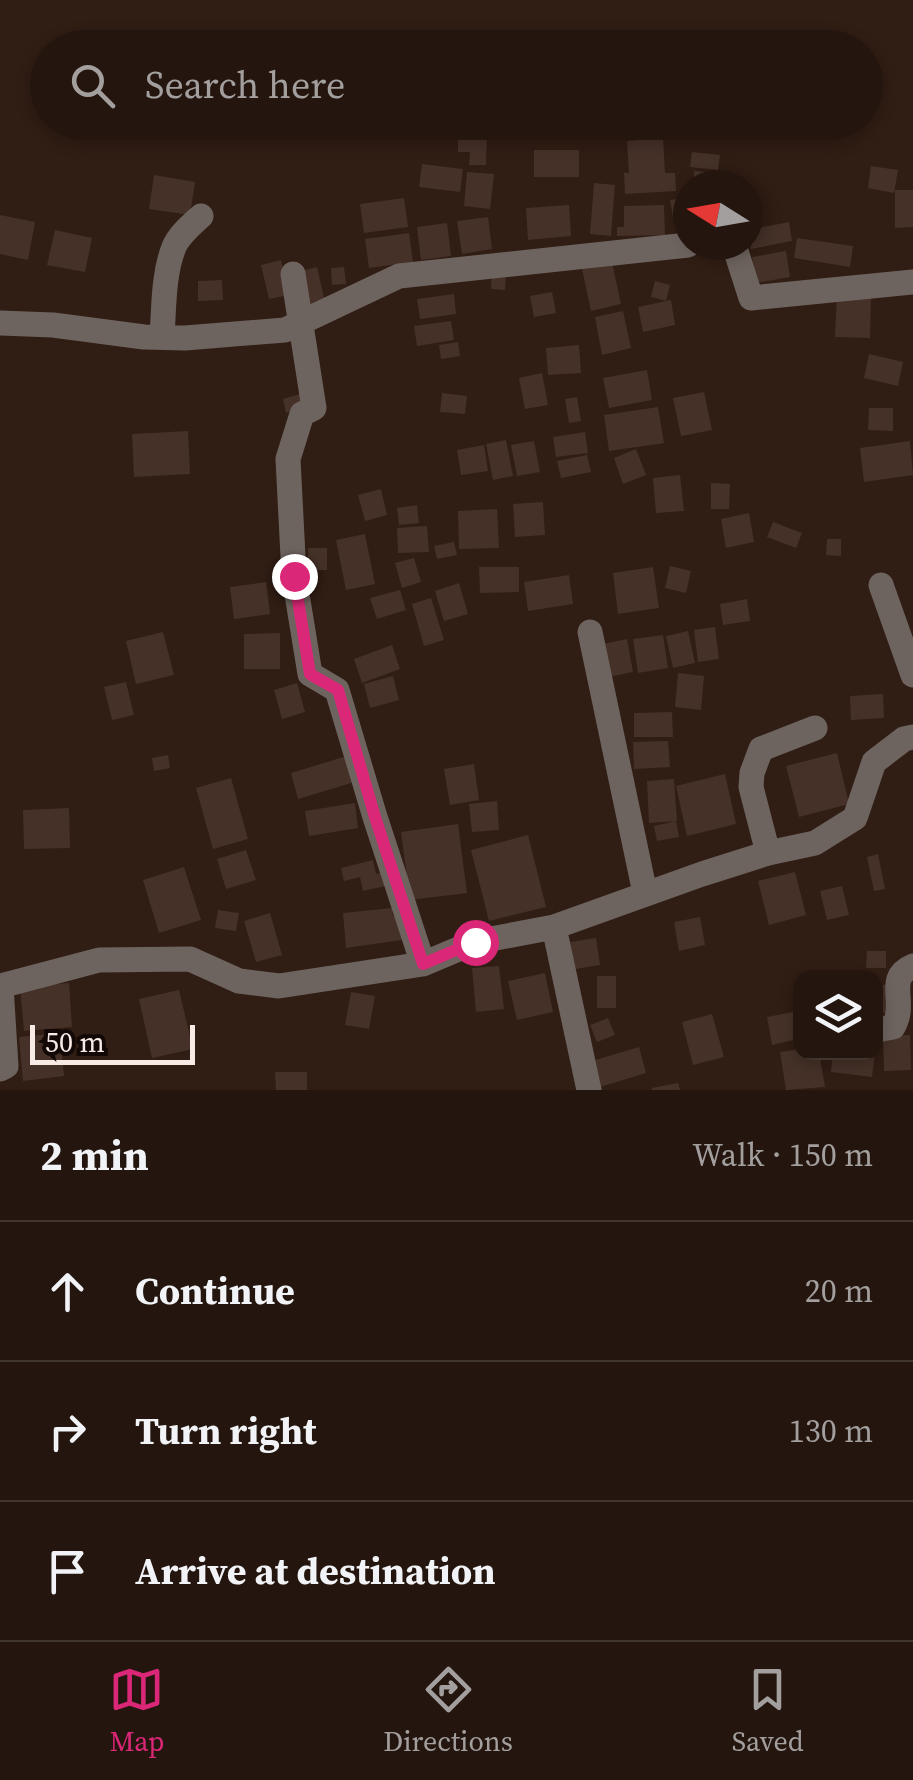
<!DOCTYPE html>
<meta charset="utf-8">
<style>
:root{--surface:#24160f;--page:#2c1f18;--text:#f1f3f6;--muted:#a39f9e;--line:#41352f;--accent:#db2777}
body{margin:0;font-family:"Source Serif 4",serif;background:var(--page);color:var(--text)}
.controls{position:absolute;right:30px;bottom:30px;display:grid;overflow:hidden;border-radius:20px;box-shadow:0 5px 15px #0003}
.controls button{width:90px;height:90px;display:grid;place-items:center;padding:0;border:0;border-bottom:2px solid var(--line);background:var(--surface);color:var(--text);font:50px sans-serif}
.compass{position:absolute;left:673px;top:170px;width:90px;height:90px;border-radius:50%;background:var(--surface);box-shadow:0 5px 15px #0003;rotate:281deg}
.scale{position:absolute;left:30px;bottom:25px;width:165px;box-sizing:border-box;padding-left:10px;border:5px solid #f8ebe5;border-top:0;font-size:28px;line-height:35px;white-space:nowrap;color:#f8ebe5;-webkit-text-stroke:8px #120906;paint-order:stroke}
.stop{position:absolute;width:30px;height:30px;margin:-22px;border:8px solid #db2777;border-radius:50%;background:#fff}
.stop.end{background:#db2777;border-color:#fff;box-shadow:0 2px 10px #0008}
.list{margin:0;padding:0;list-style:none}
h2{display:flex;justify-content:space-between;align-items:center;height:130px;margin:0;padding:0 40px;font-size:42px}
h2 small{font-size:32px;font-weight:400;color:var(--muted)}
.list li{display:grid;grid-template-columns:65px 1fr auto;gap:30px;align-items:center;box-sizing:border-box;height:140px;padding:0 40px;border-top:2px solid var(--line)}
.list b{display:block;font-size:38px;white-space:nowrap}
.list em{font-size:32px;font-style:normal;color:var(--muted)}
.icon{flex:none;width:55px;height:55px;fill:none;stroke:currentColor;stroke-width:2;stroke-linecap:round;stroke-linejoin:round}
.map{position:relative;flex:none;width:913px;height:1090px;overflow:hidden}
.search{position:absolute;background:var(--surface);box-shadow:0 5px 15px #0003;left:30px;right:30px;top:30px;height:110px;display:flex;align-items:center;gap:25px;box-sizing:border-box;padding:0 35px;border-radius:55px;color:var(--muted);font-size:38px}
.sheet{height:550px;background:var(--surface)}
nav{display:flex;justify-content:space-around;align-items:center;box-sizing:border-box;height:140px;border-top:2px solid var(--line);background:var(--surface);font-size:28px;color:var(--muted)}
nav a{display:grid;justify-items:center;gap:5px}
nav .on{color:var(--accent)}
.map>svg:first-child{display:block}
</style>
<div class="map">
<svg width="913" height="1090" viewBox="0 0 913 1090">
<rect width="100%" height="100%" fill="#301d14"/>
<!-- building -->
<path fill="#453128" d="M458 134 487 135 486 165H469L470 152H458Z
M663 138 665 173H675L676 191 625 194 624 173H629L627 141Z
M534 150H579V177H534Z
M692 152 720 155 718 170 690 167Z
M422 164 463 169 460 192 419 187Z
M871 166 898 170 894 193 868 188Z
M694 171 717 173 716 185 694 183Z
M467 172 494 174 490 209 464 206Z
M154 175 195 182 190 215 149 209Z
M594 183 615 185 611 236 590 234Z
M895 190H913V227L895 228Z
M404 198 408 227 364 233 360 204Z
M684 198 686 211H688V226L675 229 670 200Z
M569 205 571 236 528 240 526 208Z
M664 205 665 235 617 236V227H624V206Z
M0 215 35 222 28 260 0 254Z
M488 217 492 249 462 254 457 221Z
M789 222 792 241 751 249 748 230Z
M447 223 451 256 421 260 417 227Z
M55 230 92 238 85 272 47 265Z
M409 233 413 262 369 268 365 239Z
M797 238 853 246 850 267 794 258Z
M786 251 790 277 756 283 752 257Z
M281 260 289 295 269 299 261 265Z
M612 262 621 304 591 311 582 269Z
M317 267 325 302 305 307 297 272Z
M344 267 346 284 332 285 331 268Z
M492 271 506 272 505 290 491 289Z
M222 280 223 300 198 301V281Z
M655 281 670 285 666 301 651 297Z
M552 292 556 313 534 317 530 296Z
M837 293 871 295 870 338 835 337Z
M454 294 456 314 420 319 417 299Z
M671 300 675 325 643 332 638 307Z
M623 311 631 348 602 355 595 317Z
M451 321 454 340 417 346 414 326Z
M458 342 460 356 441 359 439 345Z
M579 345 581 373 548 375 546 348Z
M869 354 903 362 898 386 864 378Z
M647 370 652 400 609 408 603 378Z
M542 373 548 405 525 409 519 378Z
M704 392 712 430 681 436 673 398Z
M442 393 467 396 465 414 440 412Z
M300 394 303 407 286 413 283 399Z
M577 397 581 421 569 423 565 399Z
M658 407 664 443 609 451 604 415Z
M869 408H893V431L868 430Z
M188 431 190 474 134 477 132 434Z
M585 432 588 453 556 457 553 437Z
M506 440 513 476 493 480 486 444Z
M534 441 540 472 517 476 511 445Z
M910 441 913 475 864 482 860 448Z
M484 445 488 471 461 475 457 450Z
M636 449 646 475 623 484 614 458Z
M587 455 591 472 561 478 557 461Z
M680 475 684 511 656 513 653 478Z
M711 483 730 484 729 509H711Z
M381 489 387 515 365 521 358 495Z
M543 502 545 535 515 537 513 504Z
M417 505 419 523 399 525 397 508Z
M497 509 499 548 459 549 458 511Z
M749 513 754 542 726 548 721 519Z
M773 522 802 533 796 548 767 537Z
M427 526 429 552 398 553 397 528Z
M365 534 375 584 346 590 336 540Z
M827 539H841V556L826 555Z
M454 542 457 555 437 559 434 546Z
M308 548H327V570H308Z
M414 558 421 582 402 588 395 563Z
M670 566 691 571 686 593 665 588Z
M479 567H519V592L480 593Z
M653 567 659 608 618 614 613 573Z
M569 575 573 604 528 611 524 582Z
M266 582 270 614 234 619 230 587Z
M459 583 468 614 444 621 435 591Z
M400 590 406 610 377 619 370 598Z
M431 598 444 640 424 646 412 604Z
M747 599 750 621 723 625 720 604Z
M715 627 719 659 698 662 694 630Z
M688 631 695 663 673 668 666 636Z
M163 632 174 675 136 684 126 641Z
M280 633V669H244V634Z
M663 635 668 668 638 673 633 639Z
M627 639 633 672 609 677 603 644Z
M392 645 400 669 362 683 354 659Z
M678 673 704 676 701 710 675 707Z
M393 676 399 700 370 708 364 684Z
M126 682 134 715 112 720 104 687Z
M297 683 305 712 282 719 274 690Z
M883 694 884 718 851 720 850 696Z
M672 712 673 737H634V713Z
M668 741 670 767 634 769 633 742Z
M837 753 849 804 799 817 786 766Z
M168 755 170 768 154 771 152 758Z
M350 755 358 781 298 799 291 773Z
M474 764 479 800 450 805 444 769Z
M725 774 736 824 687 836 676 786Z
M231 778 248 839 213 849 196 788Z
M674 779 677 821 649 823 647 781Z
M497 801 499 830 472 832 469 804Z
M355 803 358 828 309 836 305 811Z
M69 808 70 848 24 849 23 810Z
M676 821 679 837 657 841 654 826Z
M458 824 467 893 410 900 401 832Z
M528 835 546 907 489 921 471 850Z
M246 850 256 880 226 889 217 859Z
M878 854 885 889 874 891 867 857Z
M373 860 376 874 392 870 395 884 363 891 360 877 344 881 341 868Z
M184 867 201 920 159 933 143 880Z
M795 872 806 915 769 925 758 881Z
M842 886 849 915 827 920 820 891Z
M392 908 393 916 400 914 408 939 346 948 343 913Z
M218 910 239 913 236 931 215 928Z
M270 913 282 955 256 962 244 921Z
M700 917 705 945 679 951 674 922Z
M596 938 600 965 575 969 570 942Z
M867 951H886V968H866Z
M499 966 504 1009 476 1012 472 968Z
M545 973 553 1012 517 1020 508 981Z
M597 976H616V1008H597Z
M69 983 72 1027 24 1031 20 987Z
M890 983 897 1009 876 1015V987Z
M179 990 193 1049 152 1058 139 999Z
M351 992 375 996 369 1029 345 1025Z
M793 1012 798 1039 772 1045 767 1017Z
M712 1014 724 1057 693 1065 682 1022Z
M608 1018 615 1035 597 1042 590 1025Z
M60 1033 64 1076 23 1081 19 1037Z
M910 1035 911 1070 884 1071 883 1036Z
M639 1047 646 1073 600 1087 592 1061Z
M800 1049V1052H819L825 1087 786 1090 780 1052Z
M833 1052H875L872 1077 831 1072Z
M275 1072H307V1090H276Z
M678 1083 680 1090H652V1088Z"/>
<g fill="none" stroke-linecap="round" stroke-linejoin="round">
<!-- minor -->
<path stroke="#6e645f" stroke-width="25" d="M734 245 751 298 913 282
M0 323 53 325 144 337 185 338 285 330 399 276 688 245
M162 337C164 309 163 274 174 247 179 235 191 225 201 216
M881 585 913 675
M590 632 645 893
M768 853 751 787 752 773 761 749 815 728
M554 927 589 1090
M423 964 475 942 554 927 702 874 768 853 815 843 855 818 874 762 904 739 913 737
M882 1029 893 1027C908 1002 884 978 913 966
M0 1069 6 1066 1 986 99 960 190 959 239 981 279 986 423 964 375 817 337 690 310 674 294 576 288 459 302 414 314 408 293 274"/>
</g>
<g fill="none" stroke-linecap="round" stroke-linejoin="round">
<!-- route -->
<path stroke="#db2777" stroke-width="12" d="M294 576 310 674 338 690 375 817 423 964 475 942"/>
</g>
</svg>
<div class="controls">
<button><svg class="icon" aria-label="layers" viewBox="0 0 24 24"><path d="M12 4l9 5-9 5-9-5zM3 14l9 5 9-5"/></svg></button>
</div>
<svg class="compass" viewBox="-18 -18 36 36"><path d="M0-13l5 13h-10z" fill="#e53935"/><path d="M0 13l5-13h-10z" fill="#a39f9e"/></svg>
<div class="scale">50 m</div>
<div class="stop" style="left:475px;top:942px"></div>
<div class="stop end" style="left:294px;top:576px"></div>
<div class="search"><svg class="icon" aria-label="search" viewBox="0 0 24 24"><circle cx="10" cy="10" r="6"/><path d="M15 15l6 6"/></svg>Search here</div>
</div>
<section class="sheet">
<h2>2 min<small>Walk · 150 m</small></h2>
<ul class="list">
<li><svg class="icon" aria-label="ahead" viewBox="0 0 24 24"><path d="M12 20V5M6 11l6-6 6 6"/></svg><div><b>Continue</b></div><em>20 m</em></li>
<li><svg class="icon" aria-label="right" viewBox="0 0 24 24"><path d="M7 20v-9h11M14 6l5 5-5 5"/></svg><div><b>Turn right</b></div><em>130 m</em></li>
<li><svg class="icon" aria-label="arrive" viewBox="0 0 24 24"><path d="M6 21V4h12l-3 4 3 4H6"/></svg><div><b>Arrive at destination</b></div></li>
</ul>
</section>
<nav>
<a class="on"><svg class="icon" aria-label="map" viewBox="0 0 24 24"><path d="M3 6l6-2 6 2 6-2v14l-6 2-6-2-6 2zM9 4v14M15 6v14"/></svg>Map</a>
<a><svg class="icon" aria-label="directions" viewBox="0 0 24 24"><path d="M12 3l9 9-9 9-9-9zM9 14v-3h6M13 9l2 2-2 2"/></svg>Directions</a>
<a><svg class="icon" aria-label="saved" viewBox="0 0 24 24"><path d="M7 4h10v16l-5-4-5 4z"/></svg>Saved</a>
</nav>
